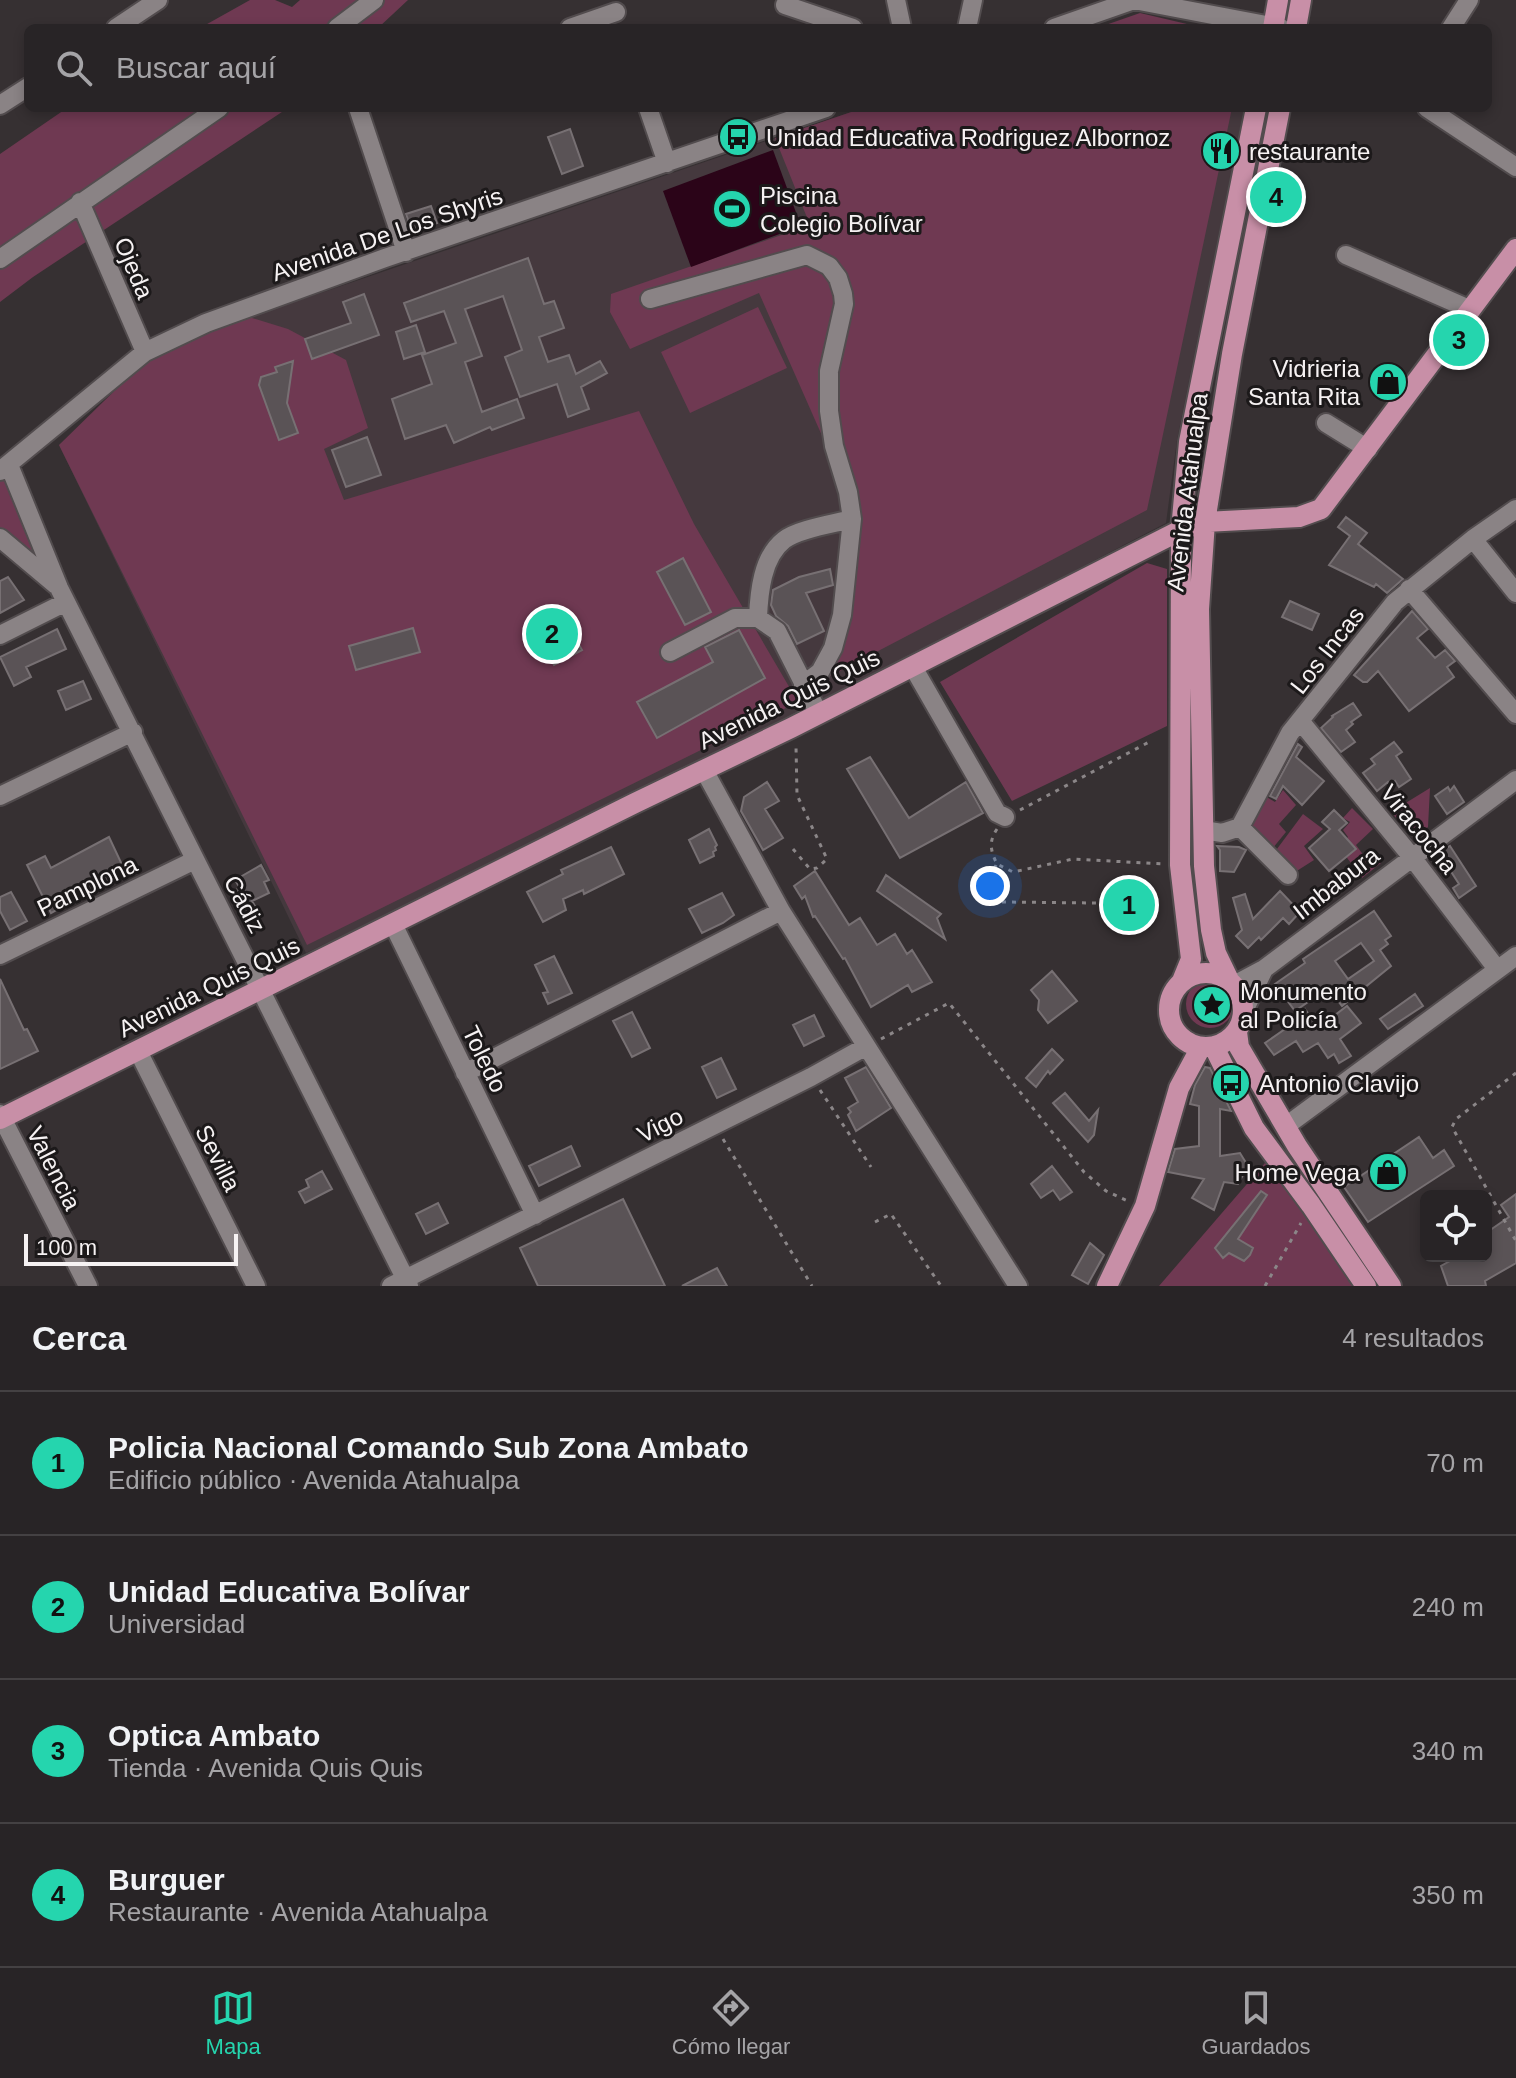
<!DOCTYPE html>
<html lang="es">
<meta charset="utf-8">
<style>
:root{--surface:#282426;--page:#302c2e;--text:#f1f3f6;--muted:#a5a4a7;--line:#444143;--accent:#25d5ae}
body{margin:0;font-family:Arial,sans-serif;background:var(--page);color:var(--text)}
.controls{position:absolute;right:24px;bottom:24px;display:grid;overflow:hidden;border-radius:12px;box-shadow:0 4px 12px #0003}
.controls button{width:72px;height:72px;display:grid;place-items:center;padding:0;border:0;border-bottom:2px solid var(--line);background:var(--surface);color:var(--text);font:40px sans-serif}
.scale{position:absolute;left:24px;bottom:20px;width:214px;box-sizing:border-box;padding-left:8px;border:4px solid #f6f2f3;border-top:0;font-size:22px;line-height:28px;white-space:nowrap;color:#f6f2f3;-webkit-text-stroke:6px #1c191a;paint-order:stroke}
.you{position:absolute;left:990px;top:886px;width:28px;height:28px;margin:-20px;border:6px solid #fff;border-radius:50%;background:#1a73e8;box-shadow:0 0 0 12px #1a73e833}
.badge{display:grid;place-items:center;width:52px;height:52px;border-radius:50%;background:var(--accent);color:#111;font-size:26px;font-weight:700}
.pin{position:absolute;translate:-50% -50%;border:4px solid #fff;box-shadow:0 2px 8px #0006}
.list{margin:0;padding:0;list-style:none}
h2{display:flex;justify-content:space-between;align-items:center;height:104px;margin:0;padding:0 32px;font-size:34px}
h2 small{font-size:26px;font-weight:400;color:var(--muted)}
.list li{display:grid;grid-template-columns:52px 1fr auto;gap:24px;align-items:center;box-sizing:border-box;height:144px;padding:0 32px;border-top:2px solid var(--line)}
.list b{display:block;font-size:30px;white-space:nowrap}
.list p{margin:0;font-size:26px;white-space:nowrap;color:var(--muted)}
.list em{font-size:26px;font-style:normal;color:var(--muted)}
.icon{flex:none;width:44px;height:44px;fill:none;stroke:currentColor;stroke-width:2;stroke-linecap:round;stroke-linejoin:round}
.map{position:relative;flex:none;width:1516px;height:1286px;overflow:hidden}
.search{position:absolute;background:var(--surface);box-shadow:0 4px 12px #0003;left:24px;right:24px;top:24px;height:88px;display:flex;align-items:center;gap:20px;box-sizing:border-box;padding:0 28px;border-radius:12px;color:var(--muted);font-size:30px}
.sheet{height:680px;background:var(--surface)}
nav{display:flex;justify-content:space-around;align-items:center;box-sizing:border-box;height:112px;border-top:2px solid var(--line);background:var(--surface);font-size:22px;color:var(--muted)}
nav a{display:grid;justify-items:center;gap:4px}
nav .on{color:var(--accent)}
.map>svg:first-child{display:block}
</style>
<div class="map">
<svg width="1516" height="1286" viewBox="0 0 1516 1286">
<rect width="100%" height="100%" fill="#363032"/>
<!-- built -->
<path fill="#45393e" d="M863 108H1244L1177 440 1166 523 739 746 306 953 59 445 154 359 212 330Z"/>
<!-- green -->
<path fill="#6f3952" d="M250 0H275L292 7 300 0H408L378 28H200Z
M1140 13 1204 28H1097Z
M67 108H288L33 277 0 302V154Z
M863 108H1232L1147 510 819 682 857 515 759 293 630 349 610 312 611 294 810 225 775 138Z
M758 307 787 368 690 413 661 352Z
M249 317 288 329 346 360 368 428 324 449 344 500 639 411 694 524 798 702 307 945 59 445 149 357Z
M4 472 42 561 0 529V476Z
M1147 563 1167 569V726L1012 801 940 682Z
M1430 788 1428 827 1415 839 1391 812Z
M1283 790 1296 805 1279 824 1286 832 1268 854 1242 832 1260 793 1275 802Z
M1352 808 1373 829 1356 845 1364 856 1370 851 1381 863 1362 878 1339 847 1348 837 1343 830 1350 822 1343 818Z
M1303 814 1323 829 1304 846 1314 860 1292 874 1271 857Z
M1186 1004a24 24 0 1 1 48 0a24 24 0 1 1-48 0Z
M1265 1163 1272 1174 1274 1172 1357 1286H1159Z"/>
<!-- water -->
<path fill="#2b0418" d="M773 150 801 226 691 267 663 191Z"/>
<!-- building -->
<path fill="#5a5356" stroke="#777073" stroke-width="2" fill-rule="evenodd" d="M570 129 583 166 562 174 548 137Z
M431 206 437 223 412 231 406 214Z
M528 258 544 304 554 301 564 328 539 337 548 362 569 355 576 374 600 361 607 373 581 387 589 409 568 417 557 384 520 397 505 357 522 350 503 296 465 309 482 356 465 362 482 412 517 399 524 418 492 430 490 427 454 443 446 425 405 439 392 399 432 384 422 355 456 343 444 311 411 322 404 303Z
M364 294 379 335 312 359 305 339 351 323 343 302Z
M416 325 425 352 404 359 396 332Z
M293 361 287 403 298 433 279 440 259 385 261 377 277 372 275 367Z
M367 437 381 475 346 487 332 450Z
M1346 517 1367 533 1358 544 1403 579 1387 593 1376 584 1374 587 1329 565 1350 536 1338 527Z
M683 558 711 612 685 625 657 572Z
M830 569 833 585 806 593 824 631 797 644 788 626 776 616 771 605 773 590 799 577Z
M8 577 24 600 0 613V581Z
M1290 601 1319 614 1312 630 1282 617Z
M1412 611 1428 629 1417 638 1435 658 1445 650 1455 661 1447 667 1454 677 1409 711 1378 671 1367 682H1363L1354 675Z
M562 615 582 650 554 665 534 630Z
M413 628 420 652 356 670 349 646Z
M57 629 66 649 26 667 31 677 14 686 0 657Z
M739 630 765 678 657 738 637 702 713 662 705 647Z
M83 681 91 699 66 710 58 691Z
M1353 703 1361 715 1351 722 1353 724 1346 730 1355 742 1341 752 1321 728 1333 717 1332 716Z
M1394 742 1402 752 1396 756 1411 779 1399 787 1395 781 1390 785 1388 782 1377 791 1363 773 1375 764 1371 759Z
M1298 744 1302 747 1296 757 1324 781 1302 805 1283 786 1276 799 1270 796Z
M870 757 909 818 966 782 983 813 900 858 847 769Z
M767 782 779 801 765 809 783 838 763 850 741 811 744 797Z
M1454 786 1464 802 1447 814 1435 796 1448 787 1450 791Z
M1334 810 1347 823 1339 830 1356 849 1329 871 1309 848 1330 829 1322 822Z
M709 829 717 845 715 847 716 850 713 852 714 856 700 863 689 840Z
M109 837 125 871 51 913 27 865 45 856 51 868Z
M1217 846 1239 847 1246 850 1234 872 1220 871V850Z
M1450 846 1476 886 1459 898 1453 888 1459 884 1439 853Z
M611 847 624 874 584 894 583 890 563 899 566 910 543 922 527 892 563 874 561 870Z
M261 865 269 880 264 882 269 893 252 901 255 906 242 912 232 892 240 888 235 880Z
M815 871 849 925 860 918 877 945 895 934 907 954 912 950 932 982 912 992 908 985 871 1007 845 958 843 959 815 916 813 917 805 896 802 899 794 886Z
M886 875 941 914 937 918 945 939 877 891Z
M1280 891 1300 912 1289 924 1283 918 1261 940 1259 937 1248 948 1236 936 1242 930 1233 898 1245 894 1253 919Z
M11 892 27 921 10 930 0 911V897Z
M722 893 734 915 723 923 702 933 689 909Z
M1374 911 1391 936 1385 940 1388 944 1380 950 1391 966 1342 1006 1328 988 1295 1011 1275 984 1305 963 1303 959ZM1361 943 1374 961 1348 979 1335 961Z
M554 956 572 993 548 1004 543 993 548 992 535 965Z
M1052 971 1077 1001 1048 1023 1038 1010 1039 1000 1031 990Z
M0 979 24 1030 27 1029 38 1051 0 1069Z
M1415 994 1423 1006 1388 1029 1380 1019Z
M1347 1006 1361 1023 1340 1039 1351 1056 1339 1063 1334 1054 1328 1058 1318 1043 1303 1052 1296 1041 1274 1055 1265 1043 1295 1022 1292 1018 1305 1009 1318 1028Z
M632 1012 650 1048 632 1057 613 1021Z
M814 1015 824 1036 804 1046 793 1025Z
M1052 1049 1063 1060 1050 1074 1048 1071 1036 1087 1026 1078Z
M721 1058 736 1089 717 1098 702 1067Z
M866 1067 891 1108 856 1131 848 1115 851 1112 848 1108 858 1102 845 1078Z
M1205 1067 1210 1068 1231 1111 1220 1109V1156L1240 1153 1248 1166 1238 1184 1224 1182 1214 1210 1192 1198 1204 1179 1168 1172 1175 1149 1199 1146V1106L1190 1104 1195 1085Z
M1065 1093 1089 1121 1098 1110 1094 1135 1088 1142 1053 1103Z
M1419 1137 1433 1158 1444 1150 1454 1166 1368 1222 1344 1187Z
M571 1146 580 1166 539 1186 529 1166Z
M1052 1166 1072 1192 1060 1200 1053 1190 1041 1198 1031 1184Z
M322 1171 332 1189 305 1203 299 1192 309 1187 306 1180Z
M1261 1191 1267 1195 1238 1239 1253 1248 1250 1255 1244 1261 1229 1253 1223 1258 1215 1248Z
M1516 1194V1263L1485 1281 1486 1286H1448L1441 1266 1459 1256H1486V1233L1509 1217 1501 1205Z
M623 1199 665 1286H538L520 1248Z
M438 1203 448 1223 426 1234 416 1214Z
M1090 1243 1104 1255 1088 1284 1072 1275Z
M717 1268 727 1286H682Z"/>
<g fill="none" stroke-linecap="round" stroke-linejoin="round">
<defs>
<path id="minor" d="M896 0 902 28
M785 5 853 28
M116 28 158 0
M337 28 374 0
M570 28 616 12
M967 28 973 0
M1054 28 1134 0 1281 28
M1451 28 1469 0
M0 105 28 87
M358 108 406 252
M648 108 667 163
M1427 108 1516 167
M80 202 145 352
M1346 255 1469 309
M0 259 219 108
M650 299 807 255 829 266 838 278 843 294 844 304 829 371V411L834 446 848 492 852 519 842 615 833 648 820 672 803 685
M1326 423 1368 449
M9 465 59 588 409 1286
M0 471 145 352 206 323 385 258 826 108
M0 538 56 585
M1473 539 1516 593
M1409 589 1516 714
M758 618C759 593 762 557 784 540 798 529 833 524 852 519
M0 635 66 602
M670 652 735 618H758L777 631 819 714
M913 667 997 813 1005 817
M1301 722 1411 856 1497 969
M704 770 781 911 1018 1286
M0 796 133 732
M1240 827 1288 875
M1203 830 1222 833 1240 827 1290 733 1395 602 1473 539 1516 509
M393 924 535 1215
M0 955 195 860
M1234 985 1264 969 1516 780
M1244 1011 1264 969
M138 1051 256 1286
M465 1073 781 911
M0 1114 88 1286
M1286 1126 1516 956
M391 1286 811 1077 865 1047"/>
<path id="major" d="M1273 28 1278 0
M1296 28 1301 0
M1169 1010a37 37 0 1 1 74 0a37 37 0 1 1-74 0Z
M1229 980 1216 953 1211 930 1204 866 1199 609 1205 522 1232 354 1280 108
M1182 981 1191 959 1180 865 1181 530 1189 442 1256 108
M1237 1032 1239 1047 1297 1146 1391 1286
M1214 1047 1254 1128 1311 1205 1366 1286
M0 1119 635 803 791 728 1181 530 1205 522 1299 517 1321 509 1516 249
M1107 1286 1145 1206 1179 1088 1201 1047"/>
</defs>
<!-- minor casing -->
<use href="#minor" stroke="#524c4e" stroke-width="22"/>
<!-- major casing -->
<use href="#major" stroke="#524c4e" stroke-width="24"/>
<!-- path -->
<path stroke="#8b8688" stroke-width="3" stroke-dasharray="4 6" stroke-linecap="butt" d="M1020 810 1151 741
M997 829C988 842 991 852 997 864L1013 872 1073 859 1164 864
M793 849 810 869 817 868 827 859 797 795 796 746
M996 865 985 890 990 899 1001 902 1097 903
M881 1039 949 1003 1084 1172 1106 1191 1130 1202
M1516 1073 1456 1119 1452 1127 1516 1241
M820 1090 871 1167
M723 1139 812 1286
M875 1222 891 1214 941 1286
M1265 1286 1301 1223"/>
<!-- minor -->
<use href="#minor" stroke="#8a8385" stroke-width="18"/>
<!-- major -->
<use href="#major" stroke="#c88fa7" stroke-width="20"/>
</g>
<!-- icons -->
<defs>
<symbol id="bus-disc" viewBox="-11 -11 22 22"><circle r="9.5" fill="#25d5ae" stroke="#1c191a"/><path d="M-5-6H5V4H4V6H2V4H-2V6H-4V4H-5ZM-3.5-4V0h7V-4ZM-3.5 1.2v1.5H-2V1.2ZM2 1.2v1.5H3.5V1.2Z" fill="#111"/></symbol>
<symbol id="restaurant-disc" viewBox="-11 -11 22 22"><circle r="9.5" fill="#25d5ae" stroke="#1c191a"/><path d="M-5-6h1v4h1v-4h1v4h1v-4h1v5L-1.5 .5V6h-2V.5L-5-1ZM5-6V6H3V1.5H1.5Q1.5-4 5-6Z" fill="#111"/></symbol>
<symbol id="stadium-disc" viewBox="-11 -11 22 22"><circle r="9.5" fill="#25d5ae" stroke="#1c191a"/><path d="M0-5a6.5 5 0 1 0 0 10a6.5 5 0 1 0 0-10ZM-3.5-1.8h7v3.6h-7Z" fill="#111"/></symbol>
<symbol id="shop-disc" viewBox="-11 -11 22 22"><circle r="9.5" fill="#25d5ae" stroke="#1c191a"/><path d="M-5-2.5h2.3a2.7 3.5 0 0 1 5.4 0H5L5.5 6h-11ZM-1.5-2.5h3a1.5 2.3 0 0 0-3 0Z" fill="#111"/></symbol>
<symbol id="sight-disc" viewBox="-11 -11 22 22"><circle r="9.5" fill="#25d5ae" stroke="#1c191a"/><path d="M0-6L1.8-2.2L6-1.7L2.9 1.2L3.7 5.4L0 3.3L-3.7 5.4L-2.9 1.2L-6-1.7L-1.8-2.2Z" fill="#111"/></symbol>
</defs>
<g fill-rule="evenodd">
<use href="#bus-disc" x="716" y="115" width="44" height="44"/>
<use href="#restaurant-disc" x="1199" y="129" width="44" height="44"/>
<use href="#stadium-disc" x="710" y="187" width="44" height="44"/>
<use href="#shop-disc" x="1366" y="360" width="44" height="44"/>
<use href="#sight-disc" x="1190" y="983" width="44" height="44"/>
<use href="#bus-disc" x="1209" y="1061" width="44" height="44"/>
<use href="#shop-disc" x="1366" y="1150" width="44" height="44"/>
</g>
<g text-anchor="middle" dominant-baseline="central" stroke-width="6" stroke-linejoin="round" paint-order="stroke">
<!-- poi labels -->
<g font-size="24" fill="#f6f2f3" stroke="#1c191a" text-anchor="start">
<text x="766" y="137">Unidad Educativa Rodriguez Albornoz</text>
<text x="1249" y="151">restaurante</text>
<text x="760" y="195">Piscina<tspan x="760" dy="28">Colegio Bolívar</tspan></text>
<text x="1360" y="368" text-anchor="end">Vidrieria<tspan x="1360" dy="28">Santa Rita</tspan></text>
<text x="1240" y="991">Monumento<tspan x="1240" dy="28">al Policía</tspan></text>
<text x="1259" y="1083">Antonio Clavijo</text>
<text x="1360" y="1172" text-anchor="end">Home Vega</text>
</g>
<!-- street labels -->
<g font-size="24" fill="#f6f2f3" stroke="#1c191a">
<text transform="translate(387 234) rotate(-19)">Avenida De Los Shyris</text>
<text transform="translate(134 268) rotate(67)">Ojeda</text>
<text transform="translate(1187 492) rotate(-83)">Avenida Atahualpa</text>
<text transform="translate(1327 650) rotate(-52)">Los Incas</text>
<text transform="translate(789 699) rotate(-26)">Avenida Quis Quis</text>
<text transform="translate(1419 829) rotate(51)">Viracocha</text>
<text transform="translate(1336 883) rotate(-38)">Imbabura</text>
<text transform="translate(87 886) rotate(-26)">Pamplona</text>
<text transform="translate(245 904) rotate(62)">Cádiz</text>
<text transform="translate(209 987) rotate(-26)">Avenida Quis Quis</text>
<text transform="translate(485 1059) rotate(64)">Toledo</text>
<text transform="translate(660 1125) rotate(-27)">Vigo</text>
<text transform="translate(218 1158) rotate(63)">Sevilla</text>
<text transform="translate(54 1168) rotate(63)">Valencia</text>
</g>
</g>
</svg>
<div class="controls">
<button><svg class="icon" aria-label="locate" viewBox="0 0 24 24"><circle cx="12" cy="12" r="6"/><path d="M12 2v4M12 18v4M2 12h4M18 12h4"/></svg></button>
</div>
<div class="scale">100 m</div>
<div class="you"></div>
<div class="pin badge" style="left:1129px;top:905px">1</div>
<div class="pin badge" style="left:552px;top:634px">2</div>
<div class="pin badge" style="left:1459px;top:340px">3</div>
<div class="pin badge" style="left:1276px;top:197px">4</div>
<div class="search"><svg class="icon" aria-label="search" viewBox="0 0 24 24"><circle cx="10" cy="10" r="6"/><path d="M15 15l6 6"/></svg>Buscar aquí</div>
</div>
<section class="sheet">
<h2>Cerca<small>4 resultados</small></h2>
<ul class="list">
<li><span class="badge">1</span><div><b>Policia Nacional Comando Sub Zona Ambato</b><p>Edificio público · Avenida Atahualpa</p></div><em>70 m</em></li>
<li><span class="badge">2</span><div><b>Unidad Educativa Bolívar</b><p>Universidad</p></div><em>240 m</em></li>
<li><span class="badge">3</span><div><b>Optica Ambato</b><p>Tienda · Avenida Quis Quis</p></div><em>340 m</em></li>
<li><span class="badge">4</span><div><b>Burguer</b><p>Restaurante · Avenida Atahualpa</p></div><em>350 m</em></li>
</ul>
</section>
<nav>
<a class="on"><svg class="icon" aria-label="map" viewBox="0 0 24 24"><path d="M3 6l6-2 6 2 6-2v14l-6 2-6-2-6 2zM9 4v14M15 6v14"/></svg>Mapa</a>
<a><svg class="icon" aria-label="directions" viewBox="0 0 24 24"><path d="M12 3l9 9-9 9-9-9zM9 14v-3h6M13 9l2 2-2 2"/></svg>Cómo llegar</a>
<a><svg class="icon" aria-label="saved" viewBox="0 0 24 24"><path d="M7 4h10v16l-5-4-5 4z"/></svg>Guardados</a>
</nav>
